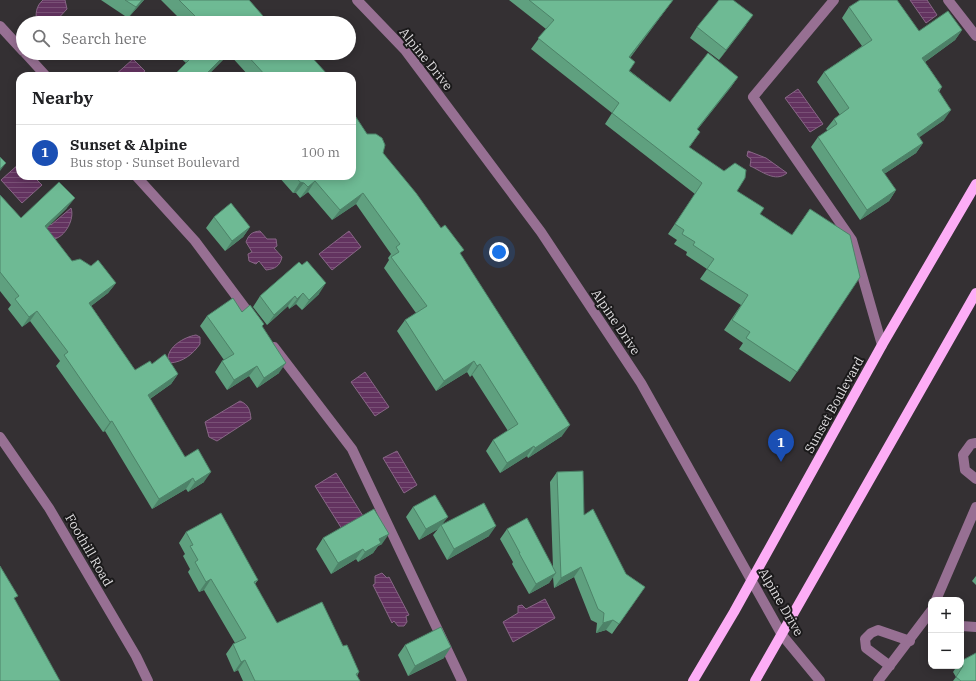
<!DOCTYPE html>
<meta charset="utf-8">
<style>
:root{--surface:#fff;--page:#f6f6f6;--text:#202124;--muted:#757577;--line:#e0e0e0;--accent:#d93025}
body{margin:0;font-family:"IBM Plex Serif",serif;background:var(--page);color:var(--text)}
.controls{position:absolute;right:12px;bottom:12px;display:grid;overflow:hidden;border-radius:8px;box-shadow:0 2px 10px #0003}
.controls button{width:36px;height:36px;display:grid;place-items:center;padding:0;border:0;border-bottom:1px solid var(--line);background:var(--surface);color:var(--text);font:20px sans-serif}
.you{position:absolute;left:499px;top:252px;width:14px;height:14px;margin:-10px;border:3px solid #fff;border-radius:50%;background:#1a73e8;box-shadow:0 0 0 6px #1a73e833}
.badge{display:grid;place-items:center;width:26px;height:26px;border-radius:50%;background:var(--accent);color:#fff;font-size:13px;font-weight:700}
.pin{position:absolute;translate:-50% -33px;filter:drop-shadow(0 1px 2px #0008)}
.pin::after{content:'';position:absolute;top:21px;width:14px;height:12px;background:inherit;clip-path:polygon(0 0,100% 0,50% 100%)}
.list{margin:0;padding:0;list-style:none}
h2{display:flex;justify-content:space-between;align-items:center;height:52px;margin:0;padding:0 16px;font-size:17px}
h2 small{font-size:13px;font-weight:400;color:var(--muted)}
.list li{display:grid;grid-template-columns:26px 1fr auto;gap:12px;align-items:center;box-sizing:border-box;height:56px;padding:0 16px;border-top:1px solid var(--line)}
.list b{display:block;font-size:15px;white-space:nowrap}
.list p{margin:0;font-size:13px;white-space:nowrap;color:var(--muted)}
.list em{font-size:13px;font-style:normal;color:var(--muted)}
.icon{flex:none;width:22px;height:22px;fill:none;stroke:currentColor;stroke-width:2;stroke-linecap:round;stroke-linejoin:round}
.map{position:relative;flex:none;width:976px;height:681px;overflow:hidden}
.search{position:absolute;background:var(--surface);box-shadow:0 2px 10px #0003;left:16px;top:16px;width:340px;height:44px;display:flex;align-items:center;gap:10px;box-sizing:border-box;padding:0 14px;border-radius:22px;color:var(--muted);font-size:15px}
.panel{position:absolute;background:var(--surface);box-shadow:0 2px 10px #0003;left:16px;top:72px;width:340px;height:108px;border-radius:12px}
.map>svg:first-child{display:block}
</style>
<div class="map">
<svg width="976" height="681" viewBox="0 0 976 681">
<defs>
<pattern id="water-rules" width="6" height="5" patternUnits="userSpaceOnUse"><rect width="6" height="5" fill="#633360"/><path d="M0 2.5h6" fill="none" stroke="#795076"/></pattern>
</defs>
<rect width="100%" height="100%" fill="#343033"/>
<!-- water -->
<path fill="url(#water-rules)" stroke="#886686" d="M43 0H65L67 9 54 23H37C35 14 36 6 43 0Z
M910 0H927L937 15 926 23Z
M133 59 145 71 139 76H114Z
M798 89 823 124 810 132 785 98Z
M748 151 766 158 787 173C775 183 762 171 750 166L751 159 747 156Z
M20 163V176H33L42 185 22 203 1 180Z
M71 208C75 219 65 237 54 239L20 219 41 214 51 225Z
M260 231 267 239H276L277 246 274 248 282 257C280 266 275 269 266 270L259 261 256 264 249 261 248 254 252 252 246 242C249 234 252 232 260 231Z
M349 231 361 247 332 270 319 254Z
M196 335 200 337V344C193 354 183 362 170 363L168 360C167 347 184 337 196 335Z
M365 372 389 407 375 416 351 382Z
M240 401C249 405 250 410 251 419L217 441 209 437 205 422Z
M397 451 417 485 404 493 383 458Z
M336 473 363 516 342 529 315 486Z
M382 573 387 578 389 577 409 615 406 616 407 622 404 626H398L394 621 392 623 373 585 375 584V576Z
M545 599 555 618 513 642 503 622 518 613V606L522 605 526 609Z"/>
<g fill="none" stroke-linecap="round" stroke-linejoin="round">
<!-- minor -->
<path stroke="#977093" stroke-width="10" d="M357 0 405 50 541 232 641 383 782 635 820 681
M834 0 753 97 852 240 882 345
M948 0 976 36
M0 26 23 51
M25 53 46 76
M136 176 195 241 254 320
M274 347 352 449 462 681
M0 437 49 508 136 656 148 681
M976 443 971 444 963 455 965 470 976 479
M936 600 976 507
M961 626 976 627
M890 666 866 648 865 639 871 633 878 630 910 641
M878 681 931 611"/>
<!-- major -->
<path stroke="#fdadf6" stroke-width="10" d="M693 681 734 612 882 345 976 184
M755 681 976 293"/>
</g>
<!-- wall -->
<path fill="#5fa07f" d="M101 0H144L128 18Z
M161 0H249L263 16 260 21 261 23H184Z
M509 0H673L630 58V71L670 102 738 77 731 87 697 130 700 132 689 148 737 191 760 214 792 235 810 209 797 372 790 382 739 349 743 343 724 330 741 305 700 279 707 269 686 255 687 252 674 244 677 240 668 234 695 194 605 124 612 113 531 49 546 29Z
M849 7 919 31 962 30 955 40 925 62 942 87 939 92 944 120 919 137 923 143 916 153 884 174 896 190 889 201 860 220 811 147 818 137 828 131 826 129 834 119 840 115 817 82 824 72 862 46 842 18Z
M746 25 719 60 690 38 697 27Z
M175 53H290L292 55 327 74 325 76H249L229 54 207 76H173L186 63Z
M367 134 383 153 461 255 562 436 528 458 527 456 500 473 486 451 493 440 508 431 472 375 470 377 467 372 436 391 397 331 405 320 416 313 384 268 389 260 388 258 391 254 356 204 332 220 308 192 300 198 296 193H293L278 176H352Z
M0 195 21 218 67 208 46 228 72 261 116 283 108 293 91 306 135 370 152 364 178 374 171 384 150 399 185 457 204 482 188 492 186 489 152 509 105 431 103 432 56 366 60 361 30 321 22 327 8 309 11 305 0 291Z
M214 217 250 227 243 237 225 251 206 228Z
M299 262 319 294 302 310 296 304 289 309 288 306 267 325 253 307 260 296Z
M242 312 262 326 279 373 257 388 249 376 227 390 215 372 222 361 224 360 200 326 207 316Z
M557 472 584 515 626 574 645 587 612 634 606 630 596 633 597 623 591 620 574 577 554 588 553 577 549 583 529 594 512 564 513 562 500 539 507 529 553 568 550 482Z
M413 507 443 524 489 536 447 560 433 535 438 529 419 540 406 517Z
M186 532 258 580 255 584 277 623 343 646 359 672 357 676 360 681H243L238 670 234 672 226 654 233 644 235 643 204 590 199 592 188 572 190 569 183 556 185 554 179 543Z
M323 538 382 544 378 546 373 553 358 562 356 559 331 574 316 549Z
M976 576V585L972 581Z
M405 645 444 658 408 676 398 655Z
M961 661 976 681H953L956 677 953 672 957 666H961Z"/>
<!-- shaded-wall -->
<path fill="#4d8268" d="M142 0H144L128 18 136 7Z
M673 0 622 68 629 57Z
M753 15 746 25 719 60 726 50Z
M962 30 955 40 915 69 922 58Z
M227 53H229L207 76H204Z
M738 77 731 87 689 140 697 129Z
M951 110 944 120 910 144 917 134Z
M923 143 916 153 875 180 882 170Z
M6 163 0 171V169Z
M315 181 308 192 300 198 308 187Z
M300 182 304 183 296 193H293Z
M896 190 889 201 860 220 867 210Z
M363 193 356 204 332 220 340 210Z
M75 198 67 208 38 237 45 226Z
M250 227 243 237 225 251 232 241Z
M116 283 108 293 82 313 89 303Z
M326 283 319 294 302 310 309 300Z
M303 293 296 304 289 309 297 299Z
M295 296 288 306 267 325 274 315Z
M37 311 30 321 22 327 29 317Z
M474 361 467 372 436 391 444 381Z
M286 363 279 373 257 388 264 378Z
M480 364 472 375 470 377 477 366Z
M257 366 249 376 227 390 234 380Z
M178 374 171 384 141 405 148 395Z
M112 421 105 431 103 432 110 422Z
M570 425 562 436 528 458 535 448Z
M534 446 527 456 500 473 507 463Z
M211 472 204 482 188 492 195 482Z
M193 478 186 489 152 509 159 499Z
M448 517 441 526V525L438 529 419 540 426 529Z
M496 526 489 536 447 560 454 549Z
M389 534 382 544 378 546 373 553 358 562 365 552 379 539Z
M363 549 356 559 331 574 338 563Z
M581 567 574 577 554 588 561 578Z
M556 573 549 583 529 594 536 584Z
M211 579 204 590 199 592 206 582Z
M613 620 606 630 596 633 603 623Z
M451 647 444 658 408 676 415 666Z
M245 660 238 670 234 672 241 662Z"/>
<!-- building -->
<path fill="#6eba94" stroke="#4d8268" d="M125 0H142L136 7Z
M179 0H249L263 16 259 20 261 23H201V22Z
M529 0H673L629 57 635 62 629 71 670 102 708 53 738 77 697 129 700 132 689 147 724 171 735 163 746 170 745 178 737 191 764 208 760 214 792 235 810 209 850 235 860 277 797 372 746 338 750 332 732 320 748 295 707 269 714 259 693 245 695 242 682 234 684 230 675 224 702 183 612 113 619 103 538 38 554 20Z
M719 0H733L753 15 726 50 697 27Z
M860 0H897L919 31 948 11 962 30 922 58 942 87 938 90 951 110 917 134 923 143 882 170 896 190 867 210 818 137 837 124 834 119 849 108 824 72 872 40 849 7Z
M194 53H227L204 76H173L195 54Z
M245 53H290L292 55 294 53H308L327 74 324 76H266Z
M352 111 367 134H376L382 138 385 145 383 153 416 193 441 228 445 225 464 250 460 253 570 425 535 448 534 446 507 463 493 440 518 424 480 364 477 366 474 361 444 381 405 320 427 306 391 257 399 252 396 247 400 244 363 193 340 210 315 181 308 187 304 183 300 182 295 176H352Z
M0 157 6 163 0 169Z
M59 182 75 198 45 226 72 261 80 259 91 266 98 260 116 283 89 303 135 370 150 361 152 364 165 354 178 374 148 395 185 457 198 449 211 472 195 482 193 478 159 499 112 421 110 422 64 355 68 352 37 311 29 317 15 299 19 296 0 272V195L21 218Z
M231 203 250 227 232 241 214 217Z
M307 261 326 283 309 300 303 293 297 299 295 296 274 315 260 296 299 262 302 265Z
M233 298 242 312 250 305 264 324 262 326 286 363 264 378 257 366 234 380 222 361 234 354 207 316Z
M583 471 584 515 593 509 626 574 645 587 619 624 613 620 603 623 604 613 598 609 581 567 561 578 557 472Z
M435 495 448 517 426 529 413 507Z
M484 503 496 526 454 549 441 525Z
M374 509 389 534 379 539 381 543 365 552 363 549 338 563 323 538Z
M221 513 258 580 254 582 277 623 322 602 343 646 347 645 359 672 356 674 360 681H255L245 660 241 662 233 644 246 638 211 579 206 582 195 562 198 560 190 546 193 545 186 532Z
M527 518 556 573 536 584 519 553H520L507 529Z
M0 566 18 596 14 598 60 681H0Z
M441 627 451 647 415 666 405 645Z
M976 653V681H961L956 677 963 666 961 663V661Z"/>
<g text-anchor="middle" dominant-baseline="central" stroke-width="4" stroke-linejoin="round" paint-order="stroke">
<!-- street labels -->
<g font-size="13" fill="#dfdddf" stroke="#1a191a">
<text transform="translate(426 59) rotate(51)">Alpine Drive</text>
<text transform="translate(616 322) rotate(56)">Alpine Drive</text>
<text transform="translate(834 405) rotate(-61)">Sunset Boulevard</text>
<text transform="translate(89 550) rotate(60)">Foothill Road</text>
<text transform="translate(781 602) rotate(60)">Alpine Drive</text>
</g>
</g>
</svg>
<div class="controls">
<button>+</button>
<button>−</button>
</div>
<div class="you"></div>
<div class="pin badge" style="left:781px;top:462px;background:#1a4fb4">1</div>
<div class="search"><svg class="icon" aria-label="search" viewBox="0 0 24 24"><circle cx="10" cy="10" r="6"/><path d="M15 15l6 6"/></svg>Search here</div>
<section class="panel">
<h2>Nearby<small></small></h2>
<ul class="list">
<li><span class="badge" style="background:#1a4fb4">1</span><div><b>Sunset &amp; Alpine</b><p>Bus stop · Sunset Boulevard</p></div><em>100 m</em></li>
</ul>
</section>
</div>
